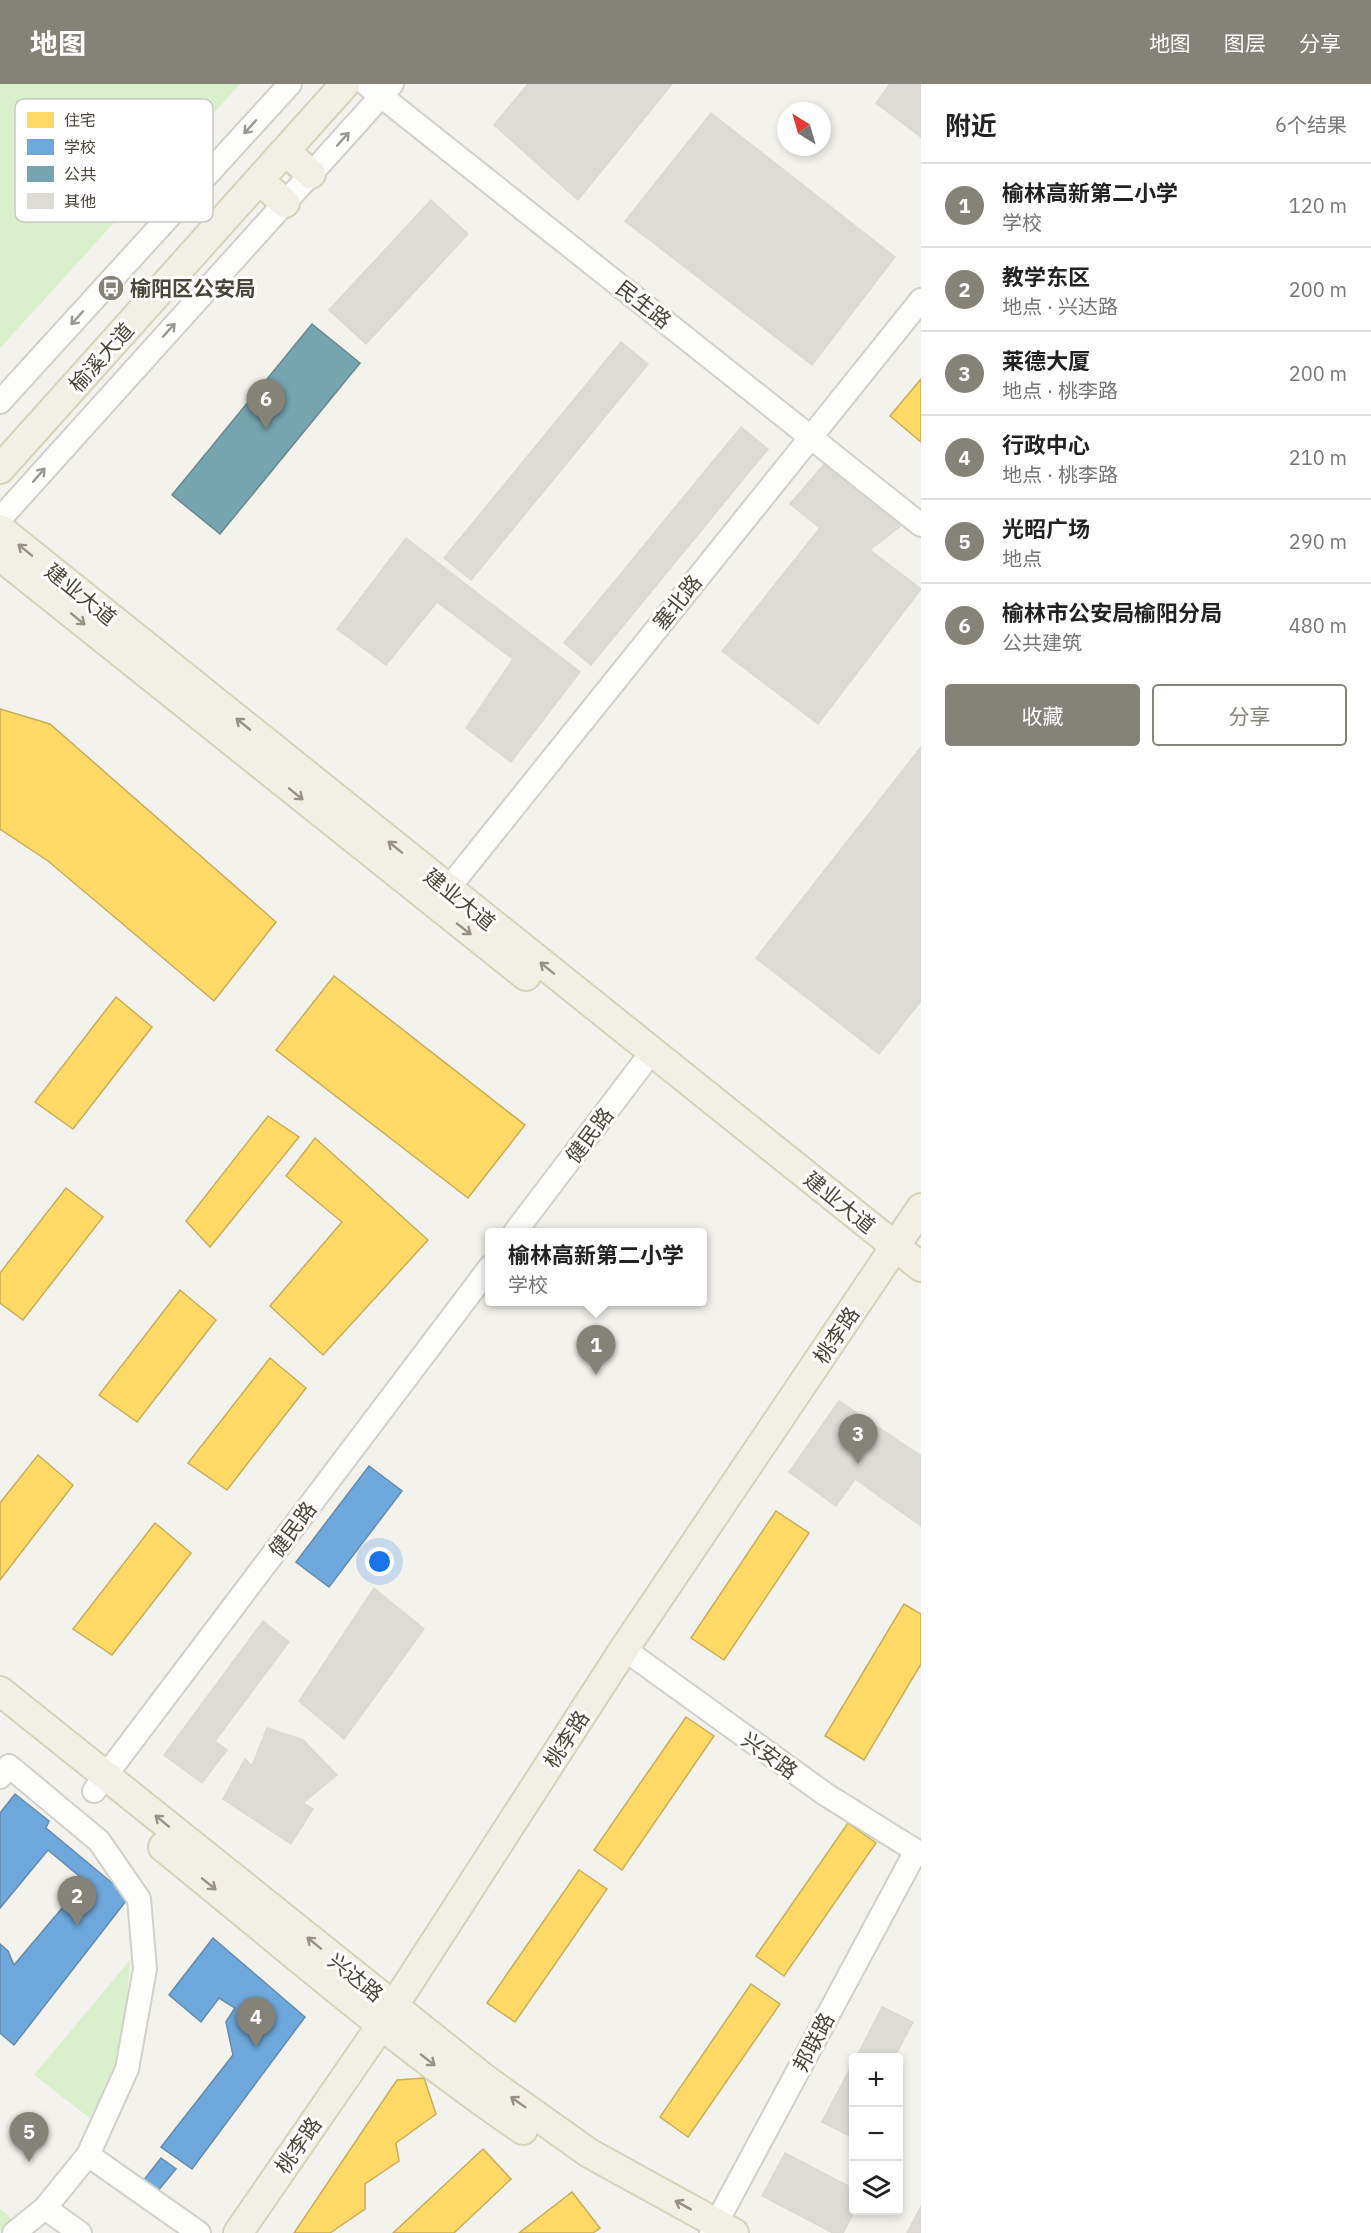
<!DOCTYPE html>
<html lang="zh">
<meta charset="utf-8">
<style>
:root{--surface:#fff;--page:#f2f2f2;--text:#222;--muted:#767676;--line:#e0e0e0;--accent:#858277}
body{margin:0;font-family:"IBM Plex Sans","Noto Sans SC",sans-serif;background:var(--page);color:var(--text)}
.controls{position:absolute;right:18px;bottom:18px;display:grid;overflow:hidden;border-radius:6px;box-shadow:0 3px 9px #0003}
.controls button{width:54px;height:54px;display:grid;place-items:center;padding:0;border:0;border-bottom:2px solid var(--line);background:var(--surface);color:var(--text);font:30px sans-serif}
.compass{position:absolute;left:777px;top:18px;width:54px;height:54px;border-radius:50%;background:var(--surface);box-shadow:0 3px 9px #0003;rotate:323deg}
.you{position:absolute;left:380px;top:1478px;width:21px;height:21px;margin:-15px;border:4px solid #fff;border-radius:50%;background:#1a73e8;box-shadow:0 0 0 9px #1a73e833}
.badge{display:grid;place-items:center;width:39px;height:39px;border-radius:50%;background:var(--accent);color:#fff;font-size:20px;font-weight:700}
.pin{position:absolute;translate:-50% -50px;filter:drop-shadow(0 2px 3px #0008)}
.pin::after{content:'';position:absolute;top:32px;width:21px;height:18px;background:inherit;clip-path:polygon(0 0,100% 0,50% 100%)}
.popup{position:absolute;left:485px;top:1144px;width:222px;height:78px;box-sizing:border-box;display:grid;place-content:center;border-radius:6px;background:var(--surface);filter:drop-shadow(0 2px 4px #0005);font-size:20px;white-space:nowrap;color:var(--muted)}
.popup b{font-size:22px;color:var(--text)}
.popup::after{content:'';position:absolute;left:50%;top:100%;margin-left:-12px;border:12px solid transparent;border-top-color:var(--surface)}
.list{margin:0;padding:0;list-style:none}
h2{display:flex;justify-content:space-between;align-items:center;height:78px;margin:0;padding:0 24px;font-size:26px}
h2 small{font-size:20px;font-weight:400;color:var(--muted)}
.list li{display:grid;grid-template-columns:39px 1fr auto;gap:18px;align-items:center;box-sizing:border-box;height:84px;padding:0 24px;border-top:2px solid var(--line)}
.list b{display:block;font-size:22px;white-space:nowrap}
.list p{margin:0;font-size:20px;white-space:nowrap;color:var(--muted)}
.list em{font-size:20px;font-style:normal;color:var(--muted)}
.actions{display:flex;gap:12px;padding:18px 24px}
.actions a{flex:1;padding:14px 0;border:2px solid var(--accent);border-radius:6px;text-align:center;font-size:21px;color:var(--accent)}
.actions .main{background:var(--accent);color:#fff}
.icon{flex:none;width:33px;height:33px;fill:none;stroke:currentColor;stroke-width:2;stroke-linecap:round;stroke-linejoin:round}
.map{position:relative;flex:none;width:921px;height:2149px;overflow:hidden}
header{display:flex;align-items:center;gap:36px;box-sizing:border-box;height:84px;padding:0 30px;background:var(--accent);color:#fff}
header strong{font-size:28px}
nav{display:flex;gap:33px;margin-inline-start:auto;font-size:21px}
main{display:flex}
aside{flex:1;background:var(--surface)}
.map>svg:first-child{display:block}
</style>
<header>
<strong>地图</strong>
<nav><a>地图</a><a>图层</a><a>分享</a></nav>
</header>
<main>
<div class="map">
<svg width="921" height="2149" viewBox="0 0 921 2149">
<rect width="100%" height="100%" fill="#f3f2ed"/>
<!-- green -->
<path fill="#daefcb" d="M0 0H240L0 264Z
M130 1876 126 1932 114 1983 90 2034 34 1991Z
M0 2125 13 2136 0 2147Z"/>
<!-- homes -->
<path fill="#ffd966" stroke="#c9ad58" stroke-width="1.5" d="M921 295V358L890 332Z
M0 625 50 640 276 838 214 917 48 777 0 745Z
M334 892 525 1041 468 1114 276 966Z
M116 913 152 943 73 1045 35 1018Z
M268 1032 299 1053 210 1163 186 1137Z
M315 1054 428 1156 323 1271 270 1222 342 1138 286 1092Z
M66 1104 103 1133 23 1236 0 1219V1189Z
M180 1206 216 1236 137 1338 99 1311Z
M270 1274 306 1304 227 1406 188 1379Z
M38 1371 73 1401 0 1496V1419Z
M776 1427 809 1449 724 1576 691 1554Z
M155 1439 191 1469 112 1571 73 1545Z
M904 1520 921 1530V1580L864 1676 825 1652Z
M686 1633 714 1652 622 1786 594 1766Z
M848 1739 876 1759 784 1892 756 1872Z
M579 1786 607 1805 515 1938 487 1919Z
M751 1900 780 1920 688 2053 660 2033Z
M424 1994 436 2030 396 2059 399 2077 365 2100V2125L330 2149H294L397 1996Z
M483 2065 511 2095 454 2149H393Z
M572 2108 600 2144 593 2149H519Z"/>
<!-- schools -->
<path fill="#6fa8dc" stroke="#648baa" stroke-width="1.5" d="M369 1382 402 1407 329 1503 296 1478Z
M15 1710 49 1737 46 1744 129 1813 14 1961 0 1949V1860L8 1867 14 1881 85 1797 48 1766 0 1824V1729Z
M213 1854 305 1933 192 2085 161 2063 233 1971 226 1938 235 1924 219 1914 201 1938 169 1911Z
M161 2074 176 2085 157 2108 143 2097Z"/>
<!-- public -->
<path fill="#76a5af" stroke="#69888b" stroke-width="1.5" d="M312 240 360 279 220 450 172 411Z"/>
<!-- building -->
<path fill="#dddbd5" stroke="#dbdad2" stroke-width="1.5" d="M528 0H672L578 116 494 41Z
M890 0H921V53L876 19Z
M711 29 895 173 812 281 625 137Z
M431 116 468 150 366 260 329 226Z
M621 258 648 280 471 496 444 474Z
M741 343 768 365 591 581 564 559Z
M826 378 903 440 870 466 921 505 818 640 722 567 820 444 790 420Z
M406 454 580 588 511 678 466 644 513 575 437 518 386 581 337 545Z
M921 663V917L879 970 756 874Z
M839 1317 921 1372V1442L855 1395 836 1422 789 1388Z
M374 1504 424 1545 344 1655 299 1617Z
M263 1537 289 1558 215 1657 227 1666 202 1699 164 1671Z
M267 1644 303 1656 337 1691 303 1719 313 1725 291 1760 223 1715 245 1675 252 1682Z
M882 1923 913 1938 894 1974H856Z
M854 1977V2051L852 2053 822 2038Z
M785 2069 854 2105 855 2126 843 2149H833L762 2112Z
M921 2122V2149H907Z"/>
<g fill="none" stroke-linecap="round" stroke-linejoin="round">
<defs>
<path id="minor" d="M366 0 921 441
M0 318 290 0
M0 435 392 0
M439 816 921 216
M515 1148 641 982
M624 1565 825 1710 921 1770
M0 1693 9 1682 99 1757 139 1815 145 1885 127 1985 88 2071 45 2124 14 2149
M94 1707 490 1183
M88 2071 199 2149
M45 2124 80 2149
M711 2149 916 1767"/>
<path id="major" d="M285 67 311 90
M259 96 285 119
M0 385 345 0
M0 445 921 1183
M0 472 526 892
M0 1607 485 1995 589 2069 734 2149
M163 1763C282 1859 397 1960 523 2046
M238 2149 382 1940 624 1565 921 1124"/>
</defs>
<!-- minor casing -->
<use href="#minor" stroke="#d1d0ca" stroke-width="26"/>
<!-- major casing -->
<use href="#major" stroke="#d6d3b9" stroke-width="32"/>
<!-- minor -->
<use href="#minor" stroke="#fdfdfc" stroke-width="22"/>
<!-- major -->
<use href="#major" stroke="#f2f0e4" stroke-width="28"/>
</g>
<!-- one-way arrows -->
<defs><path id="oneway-shaft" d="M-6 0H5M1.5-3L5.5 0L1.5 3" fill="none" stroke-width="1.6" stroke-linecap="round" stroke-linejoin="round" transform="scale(1.5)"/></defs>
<g stroke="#9b9890">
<use href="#oneway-shaft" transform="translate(250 43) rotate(132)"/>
<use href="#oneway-shaft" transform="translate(343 55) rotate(-48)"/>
<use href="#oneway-shaft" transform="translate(77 234) rotate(132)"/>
<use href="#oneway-shaft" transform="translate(169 246) rotate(-48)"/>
<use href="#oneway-shaft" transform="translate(39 391) rotate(-49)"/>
</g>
<g stroke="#969285">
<use href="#oneway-shaft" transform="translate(25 466) rotate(-141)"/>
<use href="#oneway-shaft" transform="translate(78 535) rotate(39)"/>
<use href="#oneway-shaft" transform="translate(243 640) rotate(-141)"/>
<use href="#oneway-shaft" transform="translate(296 710) rotate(39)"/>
<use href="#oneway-shaft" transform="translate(395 763) rotate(-141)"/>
<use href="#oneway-shaft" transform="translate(464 845) rotate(38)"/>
<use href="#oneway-shaft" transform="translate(547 884) rotate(-141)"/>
<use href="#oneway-shaft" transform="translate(162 1737) rotate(-141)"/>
<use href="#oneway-shaft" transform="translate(209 1800) rotate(39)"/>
<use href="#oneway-shaft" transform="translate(314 1859) rotate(-141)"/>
<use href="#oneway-shaft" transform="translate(428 1976) rotate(38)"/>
<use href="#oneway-shaft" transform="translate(518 2018) rotate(-145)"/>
<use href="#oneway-shaft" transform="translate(683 2121) rotate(-151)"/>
</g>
<!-- icons -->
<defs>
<symbol id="bus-disc" viewBox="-11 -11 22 22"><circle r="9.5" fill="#858277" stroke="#fff"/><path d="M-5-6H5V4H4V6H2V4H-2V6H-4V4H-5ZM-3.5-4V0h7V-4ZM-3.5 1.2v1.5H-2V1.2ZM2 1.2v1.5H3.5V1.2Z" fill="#fff"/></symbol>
</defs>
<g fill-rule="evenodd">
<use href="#bus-disc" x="96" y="189" width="30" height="30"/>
</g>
<g text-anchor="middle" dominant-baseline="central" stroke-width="6" stroke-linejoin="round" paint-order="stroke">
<!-- poi labels -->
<g font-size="21" font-weight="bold" fill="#4a4637" stroke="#fff" text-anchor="start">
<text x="130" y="204">榆阳区公安局</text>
</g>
<!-- street labels -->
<g font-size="21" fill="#4a4637" stroke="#fff">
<text transform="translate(644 220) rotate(38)">民生路</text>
<text transform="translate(101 273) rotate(-48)">榆溪大道</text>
<text transform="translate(81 510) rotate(39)">建业大道</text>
<text transform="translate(677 518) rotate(-51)">塞北路</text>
<text transform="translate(460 815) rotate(39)">建业大道</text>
<text transform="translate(589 1051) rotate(-53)">健民路</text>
<text transform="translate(840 1118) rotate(39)">建业大道</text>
<text transform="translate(836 1251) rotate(-56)">桃李路</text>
<text transform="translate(292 1445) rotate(-53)">健民路</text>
<text transform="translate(566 1655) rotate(-57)">桃李路</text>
<text transform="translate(770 1671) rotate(36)">兴安路</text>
<text transform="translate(356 1893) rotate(39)">兴达路</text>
<text transform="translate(813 1958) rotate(-62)">邦联路</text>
<text transform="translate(298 2061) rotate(-55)">桃李路</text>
</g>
</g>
<!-- legend -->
<rect x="15" y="15" width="198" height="123" rx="9" fill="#fff" stroke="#c9c8c3" stroke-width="1.5"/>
<rect x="27" y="28" width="27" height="16" fill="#ffd966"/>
<rect x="27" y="55" width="27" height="16" fill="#6fa8dc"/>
<rect x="27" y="82" width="27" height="16" fill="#76a5af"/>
<rect x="27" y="109" width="27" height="16" fill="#dddbd5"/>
<g font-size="16" fill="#4a4637">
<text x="64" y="42">住宅</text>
<text x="64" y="69">学校</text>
<text x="64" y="96">公共</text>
<text x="64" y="123">其他</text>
</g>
</svg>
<div class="controls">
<button>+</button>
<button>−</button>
<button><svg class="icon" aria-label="layers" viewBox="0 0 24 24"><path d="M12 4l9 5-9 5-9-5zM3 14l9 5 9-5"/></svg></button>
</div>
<svg class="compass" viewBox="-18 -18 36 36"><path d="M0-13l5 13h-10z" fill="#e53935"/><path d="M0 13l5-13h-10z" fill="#767676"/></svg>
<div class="you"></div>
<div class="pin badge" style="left:596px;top:1291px">1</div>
<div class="popup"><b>榆林高新第二小学</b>学校</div>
<div class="pin badge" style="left:77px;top:1842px">2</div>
<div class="pin badge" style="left:858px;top:1380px">3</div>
<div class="pin badge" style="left:256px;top:1963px">4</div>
<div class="pin badge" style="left:29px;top:2078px">5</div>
<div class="pin badge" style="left:266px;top:345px">6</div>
</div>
<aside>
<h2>附近<small>6个结果</small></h2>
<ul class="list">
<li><span class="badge">1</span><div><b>榆林高新第二小学</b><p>学校</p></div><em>120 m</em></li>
<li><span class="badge">2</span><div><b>教学东区</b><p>地点 · 兴达路</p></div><em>200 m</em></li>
<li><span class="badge">3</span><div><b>莱德大厦</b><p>地点 · 桃李路</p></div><em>200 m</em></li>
<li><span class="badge">4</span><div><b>行政中心</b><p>地点 · 桃李路</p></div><em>210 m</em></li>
<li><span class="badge">5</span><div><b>光昭广场</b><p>地点</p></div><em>290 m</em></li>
<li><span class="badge">6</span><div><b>榆林市公安局榆阳分局</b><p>公共建筑</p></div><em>480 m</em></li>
</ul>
<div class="actions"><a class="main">收藏</a><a>分享</a></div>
</aside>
</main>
